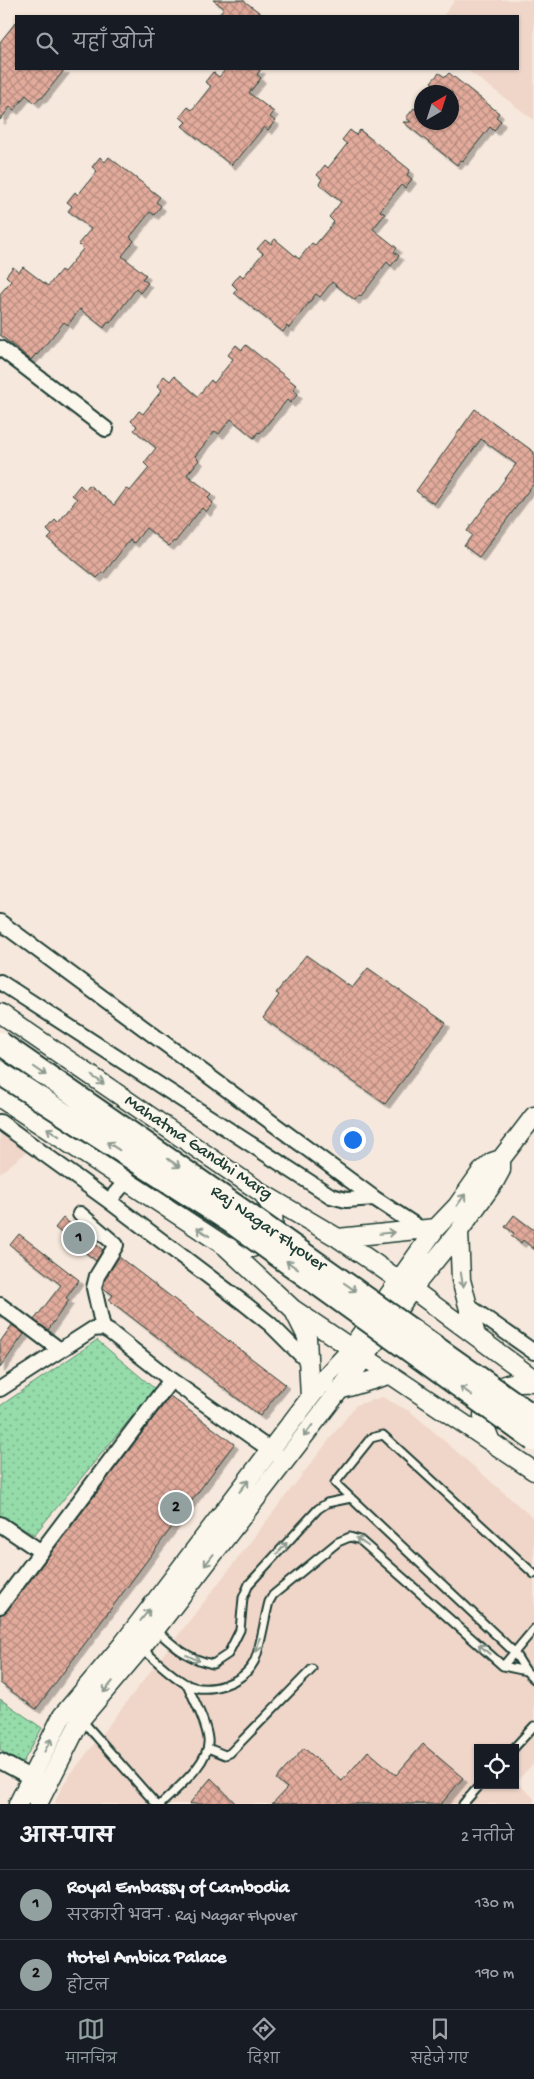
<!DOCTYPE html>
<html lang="hi">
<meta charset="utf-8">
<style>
:root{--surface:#171b24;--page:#20242c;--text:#f1f3f6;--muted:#9ea1a6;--line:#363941;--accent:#92a19f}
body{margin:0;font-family:"Gochi Hand","Playpen Sans Deva",sans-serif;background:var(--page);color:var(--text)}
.controls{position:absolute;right:15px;bottom:15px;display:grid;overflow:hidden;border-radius:0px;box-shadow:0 1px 4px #0004}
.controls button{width:45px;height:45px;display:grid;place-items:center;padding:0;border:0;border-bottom:1px solid var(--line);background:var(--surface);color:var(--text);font:25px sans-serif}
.compass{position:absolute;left:414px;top:85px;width:45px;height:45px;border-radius:50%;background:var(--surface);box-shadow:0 1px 4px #0004;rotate:39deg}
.you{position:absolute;left:352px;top:1139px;width:18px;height:18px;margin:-12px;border:4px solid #fff;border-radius:50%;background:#1a73e8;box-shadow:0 0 0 8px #1a73e833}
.badge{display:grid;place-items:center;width:32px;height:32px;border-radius:50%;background:var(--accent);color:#111;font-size:16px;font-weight:700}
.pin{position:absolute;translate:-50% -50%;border:2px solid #fff;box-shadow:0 1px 5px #0006}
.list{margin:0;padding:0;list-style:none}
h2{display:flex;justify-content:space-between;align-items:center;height:65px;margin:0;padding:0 20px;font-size:21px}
h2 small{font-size:16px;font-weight:400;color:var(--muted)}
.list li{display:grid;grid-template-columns:32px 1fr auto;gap:15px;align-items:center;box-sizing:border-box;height:70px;padding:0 20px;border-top:1px solid var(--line)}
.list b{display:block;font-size:19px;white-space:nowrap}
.list p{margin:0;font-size:16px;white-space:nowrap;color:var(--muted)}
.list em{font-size:16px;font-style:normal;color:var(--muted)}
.icon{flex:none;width:28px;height:28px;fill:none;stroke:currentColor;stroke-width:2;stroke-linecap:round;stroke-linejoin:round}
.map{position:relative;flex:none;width:534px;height:1804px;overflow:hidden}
.search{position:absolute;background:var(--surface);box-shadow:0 1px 4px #0004;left:15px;right:15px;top:15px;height:55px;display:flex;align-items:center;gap:12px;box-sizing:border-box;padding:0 18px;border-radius:0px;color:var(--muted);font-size:19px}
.sheet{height:205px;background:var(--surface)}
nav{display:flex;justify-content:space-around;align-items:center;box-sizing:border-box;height:70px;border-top:1px solid var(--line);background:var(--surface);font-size:14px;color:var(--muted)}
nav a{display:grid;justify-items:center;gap:2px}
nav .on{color:var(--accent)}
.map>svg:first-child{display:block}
</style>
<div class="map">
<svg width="534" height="1804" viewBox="0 0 534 1804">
<defs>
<pattern id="park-dots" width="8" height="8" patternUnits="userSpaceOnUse" patternTransform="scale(1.25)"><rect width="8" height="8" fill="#95dcaa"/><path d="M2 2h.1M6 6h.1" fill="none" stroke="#79b48b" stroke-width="1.8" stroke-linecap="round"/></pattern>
<pattern id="building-cross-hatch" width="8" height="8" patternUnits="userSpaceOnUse" patternTransform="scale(1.25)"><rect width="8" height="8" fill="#e3ab9c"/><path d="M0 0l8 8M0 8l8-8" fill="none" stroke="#b78c80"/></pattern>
<filter id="shadow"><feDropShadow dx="4.5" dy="4.5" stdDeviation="0" flood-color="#0004"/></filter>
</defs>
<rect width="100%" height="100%" fill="#f6e8dc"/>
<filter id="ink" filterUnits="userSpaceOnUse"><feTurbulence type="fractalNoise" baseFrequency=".02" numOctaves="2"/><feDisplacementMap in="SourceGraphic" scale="10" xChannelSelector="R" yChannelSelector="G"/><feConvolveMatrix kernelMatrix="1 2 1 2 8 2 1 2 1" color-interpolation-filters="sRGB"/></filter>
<g filter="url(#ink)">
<!-- built -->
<path fill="#f0d6c9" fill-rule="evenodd" d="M455 0H534V120L466 69H518V16H443Z
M0 1133 28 1151 0 1173Z
M382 1397 411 1412 534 1519V1763L516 1782 534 1798V1804H54L64 1783 356 1405ZM478 1748H515V1785H478Z"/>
<!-- park -->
<path fill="url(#park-dots)" stroke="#5a8c6f" d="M97 1340 155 1389 34 1535 0 1515V1406Z
M0 1699 42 1728 22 1764 0 1750Z"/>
<!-- building -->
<path fill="url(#building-cross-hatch)" stroke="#1f3d34" filter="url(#shadow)" d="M213 0H243L264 16H217L224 8Z
M16 22V69H65L42 98 40 97 35 103 26 95 14 110 10 107 0 120V42Z
M226 69H261L257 75 261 78 249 93 274 112 270 117 275 121 268 130 264 127 237 160 236 159 231 165 182 126 186 122 180 117 188 107 192 110 211 86 205 82 213 72 219 77Z
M439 73 445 77 449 73 499 113 496 117 501 121 494 131 490 127 463 161 461 160 457 165 403 122H411L406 118 414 108 419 112 422 109V122H452V92H432L437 87 431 82Z
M350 130 356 135 360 130 410 170 407 175 412 179 405 188 401 185 380 211 385 214 373 229 397 248 394 252 399 256 391 266 387 262 361 296 359 295 355 300 332 282 320 297 316 294 289 328 287 326 283 332 234 293 237 289 232 284 240 274 243 277 263 253 257 249 265 240 271 244 275 239 299 259 312 243 315 245 334 222 329 217 341 202 319 184 322 179 317 175 325 165 328 168 347 144 342 140Z
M100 157 105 162 109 157 160 197 156 202 161 206 154 215 150 212 130 237 134 241 122 256 146 275 142 279 148 283 140 293 136 289 110 323 108 322 104 328 80 309 68 325 64 322 37 355 36 354 31 360 0 335V294L11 281 6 276 13 267 19 272 23 267 48 286 61 270 64 272 83 249 78 244 91 229 68 211 72 206 67 202 75 192 78 195 97 171 92 167Z
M236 345 242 350 246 345 296 385 293 390 298 394 290 403 287 400 260 433 258 432 254 438 231 419 219 434 215 431 195 456 199 460 187 475 212 494 208 498 213 503 206 512 202 508 175 542 174 541 169 546 146 528 134 543 130 540 103 574 102 573 97 578 48 539 52 535 47 530 55 520 58 523 77 499 72 495 80 485 85 490 89 485 114 505 126 489 130 491 149 468 144 463 156 448 134 430 137 426 131 421 139 411 143 414 162 390 157 386 164 376 170 381 174 376 198 396 211 380 214 383 233 359 228 355Z
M475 409 534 452V483L479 557 464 546 472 535 467 531 516 464 481 439 434 504 416 491Z
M306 955 352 988 368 968 446 1023 385 1104 263 1018 279 995 276 993Z
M514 1215 534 1230V1249L523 1240 521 1243 511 1236 514 1233 505 1227Z
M63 1218 103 1250 96 1261 55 1228Z
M19 1234 79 1280 66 1298 69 1300 48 1330 34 1320 61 1285 10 1245Z
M119 1257 285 1384 260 1416 109 1300 113 1295 103 1288 105 1279Z
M12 1325 24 1334 0 1368V1342Z
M170 1396 234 1444 36 1709 0 1683V1615L7 1611Z
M423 1744 463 1778 441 1804H272L287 1788 276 1779 304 1748 342 1781 368 1751 396 1775Z
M211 1778 236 1804H189Z"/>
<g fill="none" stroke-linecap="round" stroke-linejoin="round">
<defs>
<path id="service" d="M534 1574 383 1435 371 1438 335 1483 514 1652 526 1671 534 1679
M155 1629C174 1646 187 1659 213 1664L228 1654 240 1630 243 1598 249 1584 318 1509 327 1503 351 1498
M141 1648C154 1658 171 1676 186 1684 208 1695 243 1683 254 1662 260 1651 265 1616 269 1602L273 1595 338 1542 350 1537 360 1540 503 1666 526 1671
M503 1666 534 1629
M81 1719 156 1804
M208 1748 225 1755 230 1753 312 1669
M514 1748 534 1726
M161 1804C176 1789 211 1762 208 1739 206 1721 194 1701 187 1684
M463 1804 480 1785"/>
<path id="minor" d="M0 348 106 429
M0 922 374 1198 421 1229
M0 982 331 1196 346 1200 374 1198
M0 1122 109 1201 245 1304 270 1324 309 1363
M109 1201 126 1181
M80 1214 116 1245 97 1276 94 1288 103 1328
M0 1305 60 1350
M467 1305 534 1352
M0 1389 93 1329 103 1328 110 1332 171 1380 286 1461
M0 1524 40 1551
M0 1606 171 1380
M0 1761 39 1782"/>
<path id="tertiary" d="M0 1013 262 1193 338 1238 412 1289 534 1379
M0 1098 225 1246 293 1309 534 1471
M459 1231 461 1280 476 1335
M338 1238 436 1228
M225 1246C265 1260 289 1225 262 1193
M293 1309 307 1337 310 1398
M336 1391 389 1375
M491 1442C488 1434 483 1425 483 1416 484 1386 509 1380 534 1382
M18 1804 62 1716 122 1645 329 1373 347 1354 436 1228 457 1206 481 1172 492 1162 501 1159 534 1116
M38 1804 81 1719 141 1648 365 1357 412 1289 459 1231 495 1181 501 1170V1159"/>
</defs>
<!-- service casing -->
<use href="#service" stroke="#1f3d34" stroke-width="11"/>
<!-- minor casing -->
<use href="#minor" stroke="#1f3d34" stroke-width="18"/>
<!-- tertiary casing -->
<use href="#tertiary" stroke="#1f3d34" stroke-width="21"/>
<!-- service -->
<use href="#service" stroke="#fbf7ec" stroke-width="7"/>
<!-- minor -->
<use href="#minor" stroke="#fbf7ec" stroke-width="14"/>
<!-- tertiary -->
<use href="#tertiary" stroke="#fbf7ec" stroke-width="18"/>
<defs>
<path id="primary-bridge" d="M0 1043 247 1214 534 1417
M0 1073 233 1223 534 1440"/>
</defs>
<!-- primary-bridge casing -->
<use href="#primary-bridge" stroke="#1f3d34" stroke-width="26" stroke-linecap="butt"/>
<!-- primary-bridge -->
<use href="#primary-bridge" stroke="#fbf7ec" stroke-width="22"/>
</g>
<!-- one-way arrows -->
<defs><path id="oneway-shaft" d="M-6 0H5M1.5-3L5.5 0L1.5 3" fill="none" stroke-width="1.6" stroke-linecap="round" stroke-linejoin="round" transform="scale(1.25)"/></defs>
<g stroke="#8d9a90">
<use href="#oneway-shaft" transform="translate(40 1071) rotate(35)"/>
<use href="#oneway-shaft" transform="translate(98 1080) rotate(34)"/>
<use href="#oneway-shaft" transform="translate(53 1132) rotate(-147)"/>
<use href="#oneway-shaft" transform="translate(113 1146) rotate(-147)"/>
<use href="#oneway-shaft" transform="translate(174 1163) rotate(35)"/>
<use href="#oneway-shaft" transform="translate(461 1200) rotate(-54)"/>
<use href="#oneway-shaft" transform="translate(203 1232) rotate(-147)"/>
<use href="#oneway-shaft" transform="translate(387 1233) rotate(-6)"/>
<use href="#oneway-shaft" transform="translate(292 1265) rotate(-144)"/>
<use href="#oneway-shaft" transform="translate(462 1280) rotate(81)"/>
<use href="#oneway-shaft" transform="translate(350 1287) rotate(35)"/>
<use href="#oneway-shaft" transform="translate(466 1391) rotate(-144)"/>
<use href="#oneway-shaft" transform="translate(308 1431) rotate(126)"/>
<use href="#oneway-shaft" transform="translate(244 1486) rotate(-52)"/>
<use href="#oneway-shaft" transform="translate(362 1542) rotate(-145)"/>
<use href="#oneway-shaft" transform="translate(282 1548) rotate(-48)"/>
<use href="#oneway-shaft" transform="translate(209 1560) rotate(128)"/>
<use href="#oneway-shaft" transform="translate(145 1615) rotate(-52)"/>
<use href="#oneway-shaft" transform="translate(258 1645) rotate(104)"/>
<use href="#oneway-shaft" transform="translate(484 1649) rotate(-138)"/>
<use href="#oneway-shaft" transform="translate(193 1658) rotate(24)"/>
<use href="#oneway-shaft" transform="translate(108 1687) rotate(130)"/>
<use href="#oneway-shaft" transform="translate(48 1745) rotate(-62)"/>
</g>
</g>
<g text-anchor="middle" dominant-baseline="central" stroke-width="4" stroke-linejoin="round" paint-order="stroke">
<!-- street labels -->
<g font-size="18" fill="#1f3d34" stroke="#fbf7ec">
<text transform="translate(198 1148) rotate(34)">Mahatma Gandhi Marg</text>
<text transform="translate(268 1229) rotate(35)">Raj Nagar Flyover</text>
</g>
</g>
</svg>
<div class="controls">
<button><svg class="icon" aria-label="locate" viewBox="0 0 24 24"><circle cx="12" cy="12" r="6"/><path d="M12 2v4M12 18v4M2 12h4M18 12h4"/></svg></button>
</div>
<svg class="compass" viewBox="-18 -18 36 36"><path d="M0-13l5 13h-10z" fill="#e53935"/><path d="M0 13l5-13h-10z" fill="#9ea1a6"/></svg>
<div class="you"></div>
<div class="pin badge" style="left:79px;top:1238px">1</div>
<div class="pin badge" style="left:176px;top:1508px">2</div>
<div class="search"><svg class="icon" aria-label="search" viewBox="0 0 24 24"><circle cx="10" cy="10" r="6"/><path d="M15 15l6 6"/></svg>यहाँ खोजें</div>
</div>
<section class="sheet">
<h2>आस-पास<small>2 नतीजे</small></h2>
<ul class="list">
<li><span class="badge">1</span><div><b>Royal Embassy of Cambodia</b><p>सरकारी भवन · Raj Nagar Flyover</p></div><em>130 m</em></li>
<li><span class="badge">2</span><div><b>Hotel Ambica Palace</b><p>होटल</p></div><em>190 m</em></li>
</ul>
</section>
<nav>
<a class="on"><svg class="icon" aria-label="map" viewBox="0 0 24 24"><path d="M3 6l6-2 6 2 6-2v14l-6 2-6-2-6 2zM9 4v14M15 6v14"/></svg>मानचित्र</a>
<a><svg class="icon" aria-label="directions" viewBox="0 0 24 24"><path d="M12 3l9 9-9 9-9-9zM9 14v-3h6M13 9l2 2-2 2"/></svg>दिशा</a>
<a><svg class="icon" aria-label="saved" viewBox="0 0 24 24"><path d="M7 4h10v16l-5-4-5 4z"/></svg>सहेजे गए</a>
</nav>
